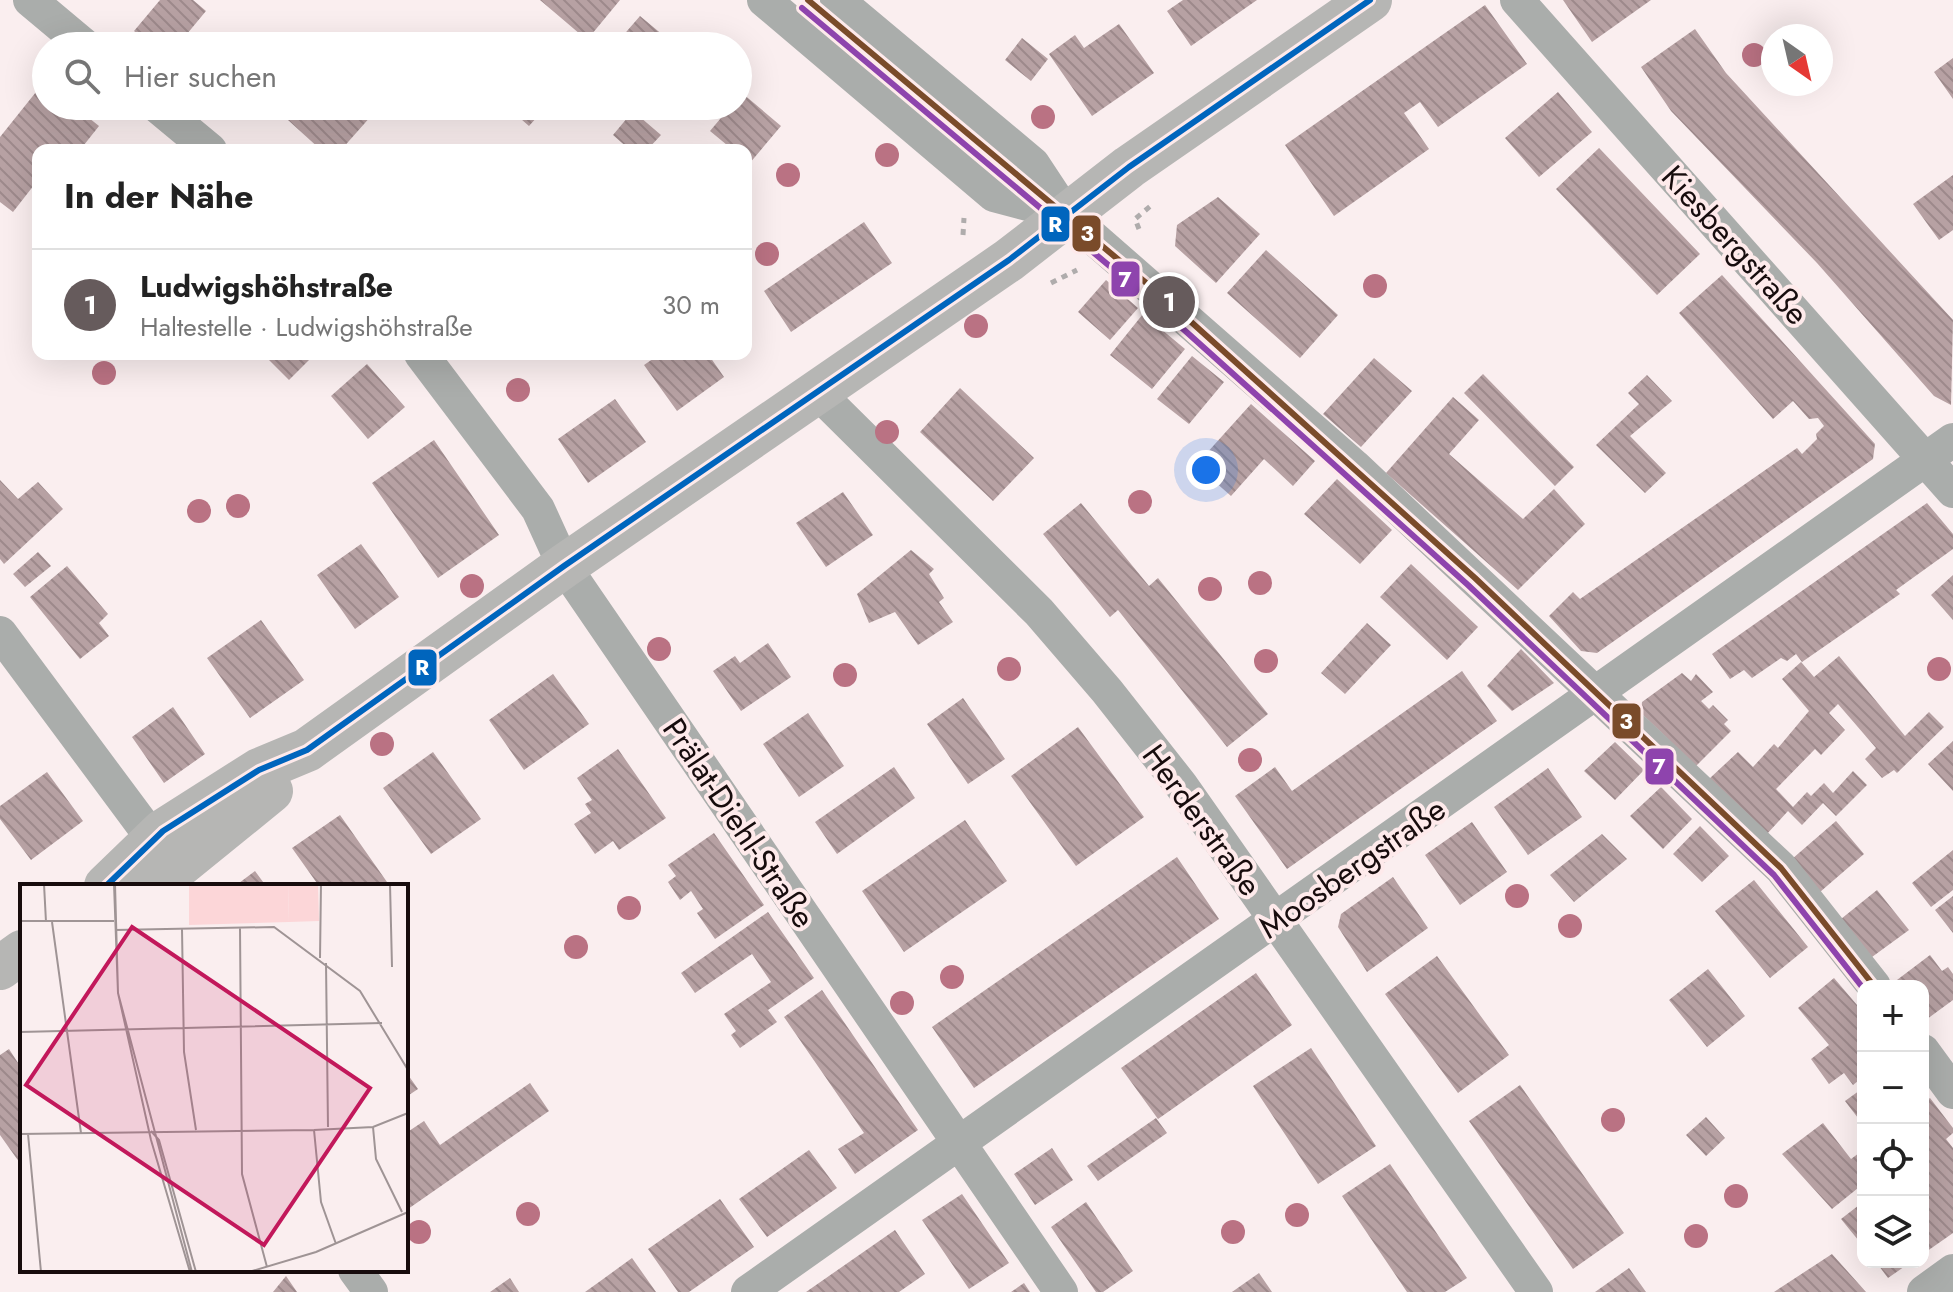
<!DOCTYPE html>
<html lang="de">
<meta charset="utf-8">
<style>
:root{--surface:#fff;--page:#f2f2f2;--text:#222;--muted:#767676;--line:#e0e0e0;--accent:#665b5c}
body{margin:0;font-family:Jost,sans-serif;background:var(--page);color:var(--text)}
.controls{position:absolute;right:24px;bottom:24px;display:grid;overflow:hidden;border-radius:16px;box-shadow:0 8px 32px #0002}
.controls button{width:72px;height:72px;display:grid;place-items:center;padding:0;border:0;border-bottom:2px solid var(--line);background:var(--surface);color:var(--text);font:40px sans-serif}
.compass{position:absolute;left:1761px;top:24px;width:72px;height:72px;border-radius:50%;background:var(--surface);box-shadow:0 8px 32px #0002;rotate:146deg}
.you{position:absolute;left:1206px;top:470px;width:28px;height:28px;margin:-20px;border:6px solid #fff;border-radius:50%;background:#1a73e8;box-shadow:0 0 0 12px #1a73e833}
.badge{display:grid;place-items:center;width:52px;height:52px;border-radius:50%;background:var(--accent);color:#fff;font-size:26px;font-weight:700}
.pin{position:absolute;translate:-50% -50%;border:4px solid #fff;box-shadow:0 2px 8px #0006}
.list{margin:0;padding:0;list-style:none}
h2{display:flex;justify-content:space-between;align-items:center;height:104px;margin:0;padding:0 32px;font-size:34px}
h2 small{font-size:26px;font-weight:400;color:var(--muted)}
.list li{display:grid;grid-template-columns:52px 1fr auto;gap:24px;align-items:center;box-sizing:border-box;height:112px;padding:0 32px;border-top:2px solid var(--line)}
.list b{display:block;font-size:30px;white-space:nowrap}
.list p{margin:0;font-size:26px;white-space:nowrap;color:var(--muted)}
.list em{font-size:26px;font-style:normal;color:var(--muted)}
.icon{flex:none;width:44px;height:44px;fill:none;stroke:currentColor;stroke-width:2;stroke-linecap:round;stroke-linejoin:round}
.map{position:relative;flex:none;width:1953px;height:1292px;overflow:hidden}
.search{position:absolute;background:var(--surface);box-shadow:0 8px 32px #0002;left:32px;top:32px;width:720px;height:88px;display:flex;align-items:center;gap:20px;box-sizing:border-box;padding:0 28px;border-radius:44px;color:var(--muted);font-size:30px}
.panel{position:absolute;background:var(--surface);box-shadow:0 8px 32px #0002;left:32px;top:144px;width:720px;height:216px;border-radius:16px}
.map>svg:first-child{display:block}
</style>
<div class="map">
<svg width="1953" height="1292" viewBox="0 0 1953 1292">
<defs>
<pattern id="building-back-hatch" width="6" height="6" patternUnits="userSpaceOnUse" patternTransform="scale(2)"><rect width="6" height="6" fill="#b7a1a3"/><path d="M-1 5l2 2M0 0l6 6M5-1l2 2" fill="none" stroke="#9d898b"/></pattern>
</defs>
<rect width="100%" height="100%" fill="#faeeef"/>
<!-- building -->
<path fill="url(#building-back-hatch)" d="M160 0H193L206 11 177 46H151L134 31Z
M540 0H620L587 40Z
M1183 0H1257L1191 46 1167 11Z
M1563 0H1651L1592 42Z
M1485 5 1527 64 1438 127 1420 102 1404 113 1429 149 1334 216 1285 145Z
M640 16 676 46H614Z
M1119 24 1154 73 1092 116 1049 54 1075 35 1084 48Z
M1695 29 1726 73 1953 320 1951 405 1934 396 1817 263 1671 111 1641 67Z
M1022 38 1048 59 1031 81 1005 60Z
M1953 58V99L1934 72Z
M44 82 46 106H74L99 126 80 150H38V180L13 212 0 202V137Z
M1558 92 1592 132 1539 177 1505 138Z
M742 93 781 126 749 164 746 150H733L710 131 731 106H738Z
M223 106H244L235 117Z
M300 106H362L372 115 341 150H321L288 120Z
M506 106H547L529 126Z
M633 111 661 135 647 150H630L613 135Z
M1599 148 1700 254 1657 295 1556 189Z
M1953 175V230L1939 240 1913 204Z
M1218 197 1260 234 1216 283 1175 246 1177 225Z
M864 222 892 263 791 332 764 291Z
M1266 250 1338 315 1300 358 1227 293Z
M1722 275 1875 444 1873 459 1597 653 1581 651 1549 616 1573 592 1580 599 1797 448 1802 454 1817 439 1816 434 1824 426 1818 418 1809 419 1793 401 1773 419 1679 313Z
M1106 280 1138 308 1110 340 1078 312Z
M1143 314 1185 349 1152 389 1110 355Z
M263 354H315L289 380Z
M660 354H708L724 377 677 411 644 365Z
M1192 356 1224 382 1189 424 1157 399Z
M1374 358 1412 391 1361 447 1323 414Z
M367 364 405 407 368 439 331 396Z
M1483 374 1574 467 1555 486 1464 393Z
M1647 375 1672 401 1630 436 1666 473 1645 493 1596 445 1639 404 1628 393Z
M960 388 1034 458 993 501 920 432Z
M1453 397 1479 420 1449 454 1523 519 1554 489 1585 524 1518 590 1386 473Z
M615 399 646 442 588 483 558 439Z
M1251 404 1315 461 1293 486 1264 459 1231 496 1196 465Z
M434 440 499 535 438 578 372 483Z
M1337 479 1392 530 1360 564 1304 514Z
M0 480 18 499 38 482 63 509 4 564 0 559Z
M843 492 873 535 826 567 796 523Z
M1081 503 1149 586 1158 578 1268 714 1227 747 1118 610 1110 617 1043 534Z
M1927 503 1953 534V549L1896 590 1900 594 1802 662 1796 654 1787 661 1781 658 1752 678 1744 670 1730 679 1712 654Z
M361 544 399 597 355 629 317 575Z
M911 550 934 569 929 574 944 598 939 602 953 622 918 645 895 612 869 623 857 594Z
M38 552 51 566 25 587 13 574Z
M1411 564 1478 627 1447 660 1380 597Z
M67 566 108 614 99 623 109 636 80 659 30 597Z
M1953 575V620L1931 595Z
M261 620 304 680 250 718 207 658Z
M1367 623 1391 645 1345 694 1321 673Z
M768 643 791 677 741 711 713 671 735 656 740 663Z
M1521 649 1554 683 1512 711 1487 686Z
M1839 656 1905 736 1929 712 1944 727 1897 773 1894 770 1882 778 1865 759 1876 748 1838 704 1829 713 1845 730 1821 755 1815 749 1776 789 1793 807 1807 792 1811 796 1824 783 1833 793 1853 771 1867 785 1836 816 1823 803 1802 825 1788 811 1766 835 1709 779 1738 752 1753 767 1774 744 1778 748 1809 711 1782 679 1801 662 1814 677Z
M1462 671 1497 721 1287 869 1235 796 1275 767 1292 791Z
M1682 673 1691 681 1696 674 1713 692 1701 701 1709 709 1713 705 1728 720 1724 724 1731 731 1696 766 1641 713 1642 702Z
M553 674 589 724 524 770 489 720Z
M963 698 1005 759 968 784 927 724Z
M173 707 205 754 164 783 132 737Z
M808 713 844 766 799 797 763 744Z
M1078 727 1144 817 1076 866 1011 776Z
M1953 741V791L1928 764Z
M1615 742 1644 770 1615 800 1584 771Z
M618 749 666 818 619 850 613 841 595 854 574 824 591 813 585 804 592 800 577 778Z
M433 752 481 819 431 854 383 788Z
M894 767 915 798 837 854 815 822Z
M1548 768 1582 817 1528 855 1494 807Z
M47 772 83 821 31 860 0 819V806Z
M1661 787 1692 819 1663 849 1630 816Z
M340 815 387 882 381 886H319L292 848Z
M965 820 1007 881 904 952 862 891Z
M1836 821 1864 854 1820 892 1792 859Z
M1472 822 1507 872 1460 905 1425 855Z
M1700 826 1729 856 1702 882 1673 854Z
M714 833 764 905 715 939 697 913 703 909 691 891 680 900 668 882 676 876 668 865Z
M1602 834 1627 859 1574 902 1550 875Z
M1953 850V890L1931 907 1912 883Z
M1177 857 1219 919 974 1088 932 1027Z
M255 871 266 886H235Z
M1393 877 1428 928 1367 972 1338 927 1341 914Z
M1754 880 1808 947 1770 978 1715 911Z
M1877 890 1909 930 1872 957 1841 919Z
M1953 896V933L1935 910Z
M768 912 814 978 768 1010 777 1022 740 1048 731 1035 736 1031 724 1014 771 982 752 954 695 993 681 973Z
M1930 955 1942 971 1948 967 1953 974V1000L1923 1022V986L1893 983Z
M1437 956 1509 1055 1458 1093 1385 994Z
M1708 969 1745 1016 1707 1047 1669 1000Z
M1256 973 1292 1025 1158 1119 1121 1068Z
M1834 978 1863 1012V1087L1858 1081 1853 1085 1844 1073 1829 1084 1811 1059 1829 1045 1798 1008Z
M822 990 918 1130 855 1174 838 1149 864 1133 784 1017Z
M1311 1048 1376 1146 1318 1184 1253 1086Z
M9 1049 22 1069V1166L0 1135V1055Z
M406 1072 418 1089 406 1097Z
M530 1083 549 1111 408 1209 406 1133 424 1121 440 1145Z
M1520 1085 1624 1233 1573 1269 1469 1121Z
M1863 1088V1115L1858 1118 1845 1101Z
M1930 1098 1953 1128V1133L1946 1139 1953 1148V1233L1923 1254V1103Z
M1706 1117 1725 1138 1706 1156 1686 1135Z
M1156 1118 1167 1133 1098 1181 1087 1166Z
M1823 1123 1851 1159 1863 1150V1184L1832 1209 1782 1154Z
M1052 1148 1073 1180 1035 1205 1014 1174Z
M809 1150 837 1188 767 1237 739 1199Z
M1390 1164 1467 1278 1445 1292H1407L1342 1196Z
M962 1194 1009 1263 969 1289 922 1220Z
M720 1199 754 1247 689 1292H678L648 1249Z
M1086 1202 1133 1271 1103 1292H1096L1051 1227Z
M1863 1202V1246L1841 1219Z
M895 1230 925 1274 899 1292H806Z
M1832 1254 1866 1292H1774L1780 1288Z
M632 1258 656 1292H585L599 1282Z
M1876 1262H1911L1888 1278Z
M1629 1268 1646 1292H1595Z
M1259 1273 1272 1292H1232Z
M286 1276 297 1292H273Z
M510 1278 519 1292H490Z
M1024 1283 1030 1292H1011Z"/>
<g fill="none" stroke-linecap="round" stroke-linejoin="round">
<!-- path -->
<path stroke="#afacac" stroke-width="5" stroke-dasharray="6 6" stroke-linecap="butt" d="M1139 229 1135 219 1153 204
M963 235 964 218
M1051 283 1077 270"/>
<!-- minor -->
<path stroke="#aaadab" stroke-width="34" d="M30 0 85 46
M764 0 994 195 1066 214
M837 0 1033 164 1066 214 1354 466 1781 868 1874 986
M1517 0 1953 491
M157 106 210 150
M421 354 538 509 564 566 1061 1292
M817 392 1039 612 1107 691 1181 785 1536 1292
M0 633 153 839
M1923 1051 1953 1092
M355 1270 371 1292
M748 1292 1953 440
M1924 1292 1953 1271"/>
<!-- secondary -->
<path stroke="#b6b6b4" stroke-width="44" d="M106 886 163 831 259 770 307 750 564 566 1009 260 1129 167 1370 0
M147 886 175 869 271 791
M0 968 22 952"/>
<defs>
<path id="bus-1" d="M106 886 163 831 259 770 307 750 564 566 1009 260 1129 167 1370 0"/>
</defs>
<!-- bus-1 casing -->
<use href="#bus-1" stroke="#feeaeb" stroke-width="12"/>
<!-- bus-1 -->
<use href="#bus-1" stroke="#0065bd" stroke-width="6"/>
<defs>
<path id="tram-1" d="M808 0 1169 302 1475 578 1781 868 1874 986"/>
<path id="tram-2" d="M802 8 1162 310 1468 585 1774 875 1863 988"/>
</defs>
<!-- tram-1 casing -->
<use href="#tram-1" stroke="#feeaeb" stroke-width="12"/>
<!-- tram-2 casing -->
<use href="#tram-2" stroke="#feeaeb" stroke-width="12"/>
<!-- tram-1 -->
<use href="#tram-1" stroke="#7a4b2a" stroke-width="6"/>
<!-- tram-2 -->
<use href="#tram-2" stroke="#8e44ad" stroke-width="6"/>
</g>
<!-- trees -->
<g fill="#ba7283">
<circle cx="1754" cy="55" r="12"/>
<circle cx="1043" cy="117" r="12"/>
<circle cx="887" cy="155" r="12"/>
<circle cx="788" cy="175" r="12"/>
<circle cx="767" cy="254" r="12"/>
<circle cx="1375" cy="286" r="12"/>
<circle cx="976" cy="326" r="12"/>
<circle cx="104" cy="373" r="12"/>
<circle cx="518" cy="390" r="12"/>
<circle cx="887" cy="432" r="12"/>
<circle cx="1140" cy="502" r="12"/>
<circle cx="238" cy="506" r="12"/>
<circle cx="199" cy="511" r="12"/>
<circle cx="1260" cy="583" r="12"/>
<circle cx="472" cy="586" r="12"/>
<circle cx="1210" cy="589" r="12"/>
<circle cx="659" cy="649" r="12"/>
<circle cx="1266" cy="661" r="12"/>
<circle cx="1009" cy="669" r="12"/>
<circle cx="1939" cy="669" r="12"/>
<circle cx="845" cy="675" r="12"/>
<circle cx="382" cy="744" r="12"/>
<circle cx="1250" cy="760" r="12"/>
<circle cx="1517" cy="896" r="12"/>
<circle cx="629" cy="908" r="12"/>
<circle cx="1570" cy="926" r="12"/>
<circle cx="576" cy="947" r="12"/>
<circle cx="952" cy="977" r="12"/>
<circle cx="902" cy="1003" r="12"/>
<circle cx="1613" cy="1120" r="12"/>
<circle cx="1736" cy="1196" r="12"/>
<circle cx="528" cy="1214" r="12"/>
<circle cx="1297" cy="1215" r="12"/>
<circle cx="419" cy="1232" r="12"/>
<circle cx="1233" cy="1232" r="12"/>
<circle cx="1696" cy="1236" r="12"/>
</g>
<g text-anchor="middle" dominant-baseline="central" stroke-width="8" stroke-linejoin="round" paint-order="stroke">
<!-- street labels -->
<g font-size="32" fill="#170c0d" stroke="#feeaeb">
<text transform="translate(1735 245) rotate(48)">Kiesbergstraße</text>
<text transform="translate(1202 820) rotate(54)">Herderstraße</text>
<text transform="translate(739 823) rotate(56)">Prälat-Diehl-Straße</text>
<text transform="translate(1352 868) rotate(-35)">Moosbergstraße</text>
</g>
</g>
<!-- overview -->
<g transform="translate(20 884)">
<rect width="388" height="388" fill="#faeeef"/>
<path d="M169 0H268L269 38 169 41Z" fill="#fcd6d8"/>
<path d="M268 0H298L299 37 269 38Z" fill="#fcd6d8"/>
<path fill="none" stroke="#9f9495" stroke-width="2" d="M24 0 26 38M94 0 98 109 172 388M95 0 98 109 131 256 170 388M370 0 372 83M0 37H94M32 38 61 249M220 44 222 290 247 383M162 45 164 168 176 246M95 46 254 43 340 107 388 186M300 74 301 0M306 79 308 243M0 148 362 139M353 243 356 275 382 328M294 246 301 318 316 360M131 247 139 256 176 388M0 250 294 246 353 243 388 229M8 250 21 388M229 388 296 368 388 328"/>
<path fill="#c2185b" fill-opacity="0.15" stroke="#c2185b" stroke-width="4" d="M112 43 350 204 244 361 6 201Z"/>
<rect width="388" height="388" fill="none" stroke="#170c0d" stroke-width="4"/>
</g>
<g stroke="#feeaeb" stroke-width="3">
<rect x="1040" y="205" width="31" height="38" rx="8" fill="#0065bd"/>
<rect x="1071" y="214" width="31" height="39" rx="8" fill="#7a4b2a"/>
<rect x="1110" y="260" width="31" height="38" rx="8" fill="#8e44ad"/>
<rect x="407" y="648" width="31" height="39" rx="8" fill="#0065bd"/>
<rect x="1611" y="702" width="31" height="38" rx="8" fill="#7a4b2a"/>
<rect x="1644" y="747" width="31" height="39" rx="8" fill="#8e44ad"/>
</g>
<g font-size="22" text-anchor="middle" font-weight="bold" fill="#fff">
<text x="1055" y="232">R</text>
<text x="1087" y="241">3</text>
<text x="1125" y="287">7</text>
<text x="422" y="675">R</text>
<text x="1626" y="729">3</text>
<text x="1659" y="774">7</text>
</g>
</svg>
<div class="controls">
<button>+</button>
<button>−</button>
<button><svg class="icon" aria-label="locate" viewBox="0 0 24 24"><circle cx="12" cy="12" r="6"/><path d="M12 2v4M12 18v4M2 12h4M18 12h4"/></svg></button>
<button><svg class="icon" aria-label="layers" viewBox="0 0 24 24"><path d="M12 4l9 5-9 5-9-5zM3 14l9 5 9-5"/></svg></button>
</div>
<svg class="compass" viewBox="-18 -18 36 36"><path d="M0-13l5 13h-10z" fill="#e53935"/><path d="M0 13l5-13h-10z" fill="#767676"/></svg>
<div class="you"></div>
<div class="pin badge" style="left:1169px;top:302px">1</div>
<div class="search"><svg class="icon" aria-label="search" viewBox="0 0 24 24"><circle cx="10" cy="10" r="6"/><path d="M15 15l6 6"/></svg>Hier suchen</div>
<section class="panel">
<h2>In der Nähe<small></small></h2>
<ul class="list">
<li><span class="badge">1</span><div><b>Ludwigshöhstraße</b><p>Haltestelle · Ludwigshöhstraße</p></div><em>30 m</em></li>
</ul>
</section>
</div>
